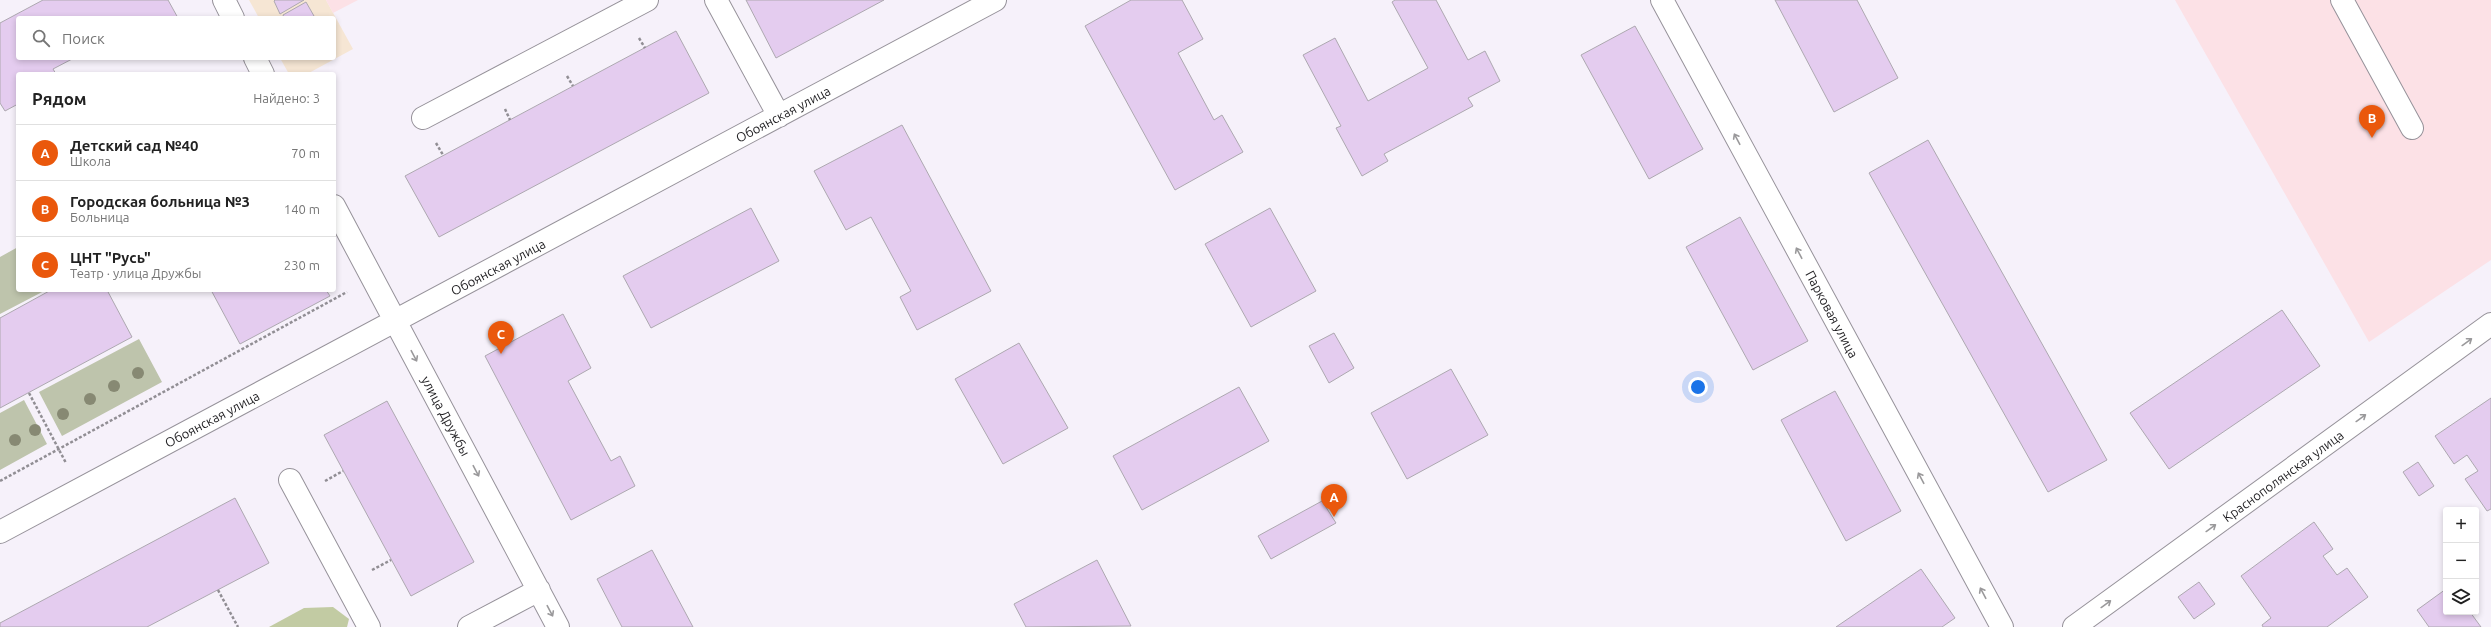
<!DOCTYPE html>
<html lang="ru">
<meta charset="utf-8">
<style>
:root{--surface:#fff;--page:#f6f6f6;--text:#222;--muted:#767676;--line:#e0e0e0;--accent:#ea580c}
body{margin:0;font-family:Ubuntu,sans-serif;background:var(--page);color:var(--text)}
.controls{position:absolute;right:12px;bottom:12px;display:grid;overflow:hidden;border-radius:4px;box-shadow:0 2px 6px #0003}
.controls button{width:36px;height:36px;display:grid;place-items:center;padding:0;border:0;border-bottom:1px solid var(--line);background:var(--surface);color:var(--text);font:20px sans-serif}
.you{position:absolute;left:1698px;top:387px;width:14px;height:14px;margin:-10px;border:3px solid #fff;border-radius:50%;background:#1a73e8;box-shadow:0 0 0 6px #1a73e833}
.badge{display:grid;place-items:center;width:26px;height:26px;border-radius:50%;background:var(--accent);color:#fff;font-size:13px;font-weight:700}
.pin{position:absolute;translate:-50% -33px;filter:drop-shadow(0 1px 2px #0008)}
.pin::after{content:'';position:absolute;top:21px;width:14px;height:12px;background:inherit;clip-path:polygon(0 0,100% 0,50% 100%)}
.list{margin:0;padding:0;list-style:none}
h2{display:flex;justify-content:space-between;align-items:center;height:52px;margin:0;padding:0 16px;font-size:17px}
h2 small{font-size:13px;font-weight:400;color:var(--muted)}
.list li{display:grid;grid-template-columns:26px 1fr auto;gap:12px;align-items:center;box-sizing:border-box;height:56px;padding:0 16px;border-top:1px solid var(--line)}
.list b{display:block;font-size:15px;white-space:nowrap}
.list p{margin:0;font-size:13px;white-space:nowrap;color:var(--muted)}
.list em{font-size:13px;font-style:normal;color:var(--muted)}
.icon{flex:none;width:22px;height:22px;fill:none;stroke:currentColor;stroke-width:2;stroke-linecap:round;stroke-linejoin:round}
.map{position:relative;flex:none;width:2491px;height:627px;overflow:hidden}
.search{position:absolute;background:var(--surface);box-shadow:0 2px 6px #0003;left:16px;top:16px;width:320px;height:44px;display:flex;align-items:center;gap:10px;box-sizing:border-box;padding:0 14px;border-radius:4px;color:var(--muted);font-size:15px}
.panel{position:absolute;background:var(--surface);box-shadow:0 2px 6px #0003;left:16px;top:72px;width:320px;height:220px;border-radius:4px}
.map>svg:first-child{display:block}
</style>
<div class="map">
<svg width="2491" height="627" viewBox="0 0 2491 627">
<rect width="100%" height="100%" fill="#f6f1fa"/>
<!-- industrial -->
<path fill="#f6e6d4" d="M249 0H326L353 49 307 74H289L280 58H334V18H259Z"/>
<!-- medical -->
<path fill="#fce1e6" d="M326 0H358L333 13Z
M2175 0H2491V260L2369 342Z"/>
<!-- green -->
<path fill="#bec4ac" d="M18 247V290H46L0 314V257Z
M139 339 162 382 62 436 39 392Z
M24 400 47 444 0 470V413Z"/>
<!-- forest -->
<path fill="#c2cba3" d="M333 607 349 619 347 627H269L304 608Z"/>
<!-- building -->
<path fill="#e4ccef" stroke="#ada8b0" d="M43 0H168L178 18H18V58H74L53 69 56 74H18V104L5 111 0 103V23Z
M304 0 280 14 274 1 275 0Z
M746 0H884L776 58Z
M1131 0H1182L1203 39 1178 53 1214 120 1222 115 1243 152 1175 190 1085 26Z
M1395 0H1436L1468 60 1485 51 1500 81 1468 98 1473 106 1384 154 1388 161 1362 176 1336 128 1341 126 1303 55 1335 38 1368 101 1428 68 1392 2Z
M1775 0H1857L1898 78 1834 112Z
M306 2 314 16 309 18H284L283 15Z
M1635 26 1703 149 1649 179 1581 55Z
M676 31 709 93 439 237 405 176Z
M902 125 991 291 917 330 900 297 911 291 871 217 846 230 814 171Z
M1928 140 2107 460 2048 492 1869 173Z
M751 208 779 261 651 328 623 276Z
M1270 208 1316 291 1251 327 1205 244Z
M1740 217 1808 341 1753 370 1686 247Z
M51 290H107L132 337 0 408V318Z
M211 290H326L330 296 240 344Z
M2282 310 2320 366 2169 469 2130 413Z
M563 314 591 368 568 381 611 461 620 456 635 486 571 520 485 356Z
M1334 333 1354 368 1329 383 1309 346Z
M1019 343 1068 428 1003 464 955 379Z
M1451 369 1488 435 1407 479 1371 413Z
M1239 387 1269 441 1142 510 1113 456Z
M1835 391 1901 511 1846 541 1781 420Z
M2491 398V509L2487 511 2465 479 2478 471 2467 455 2454 464 2435 436Z
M387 401 474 562 411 596 324 435Z
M2418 462 2434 486 2419 496 2403 472Z
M235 498 269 563 147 627H0V623Z
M1322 501 1336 523 1271 559 1258 536Z
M2314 522 2333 549 2323 556 2337 575 2347 568 2368 597 2327 627H2263L2262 625 2271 618 2241 576Z
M652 550 693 627H622L597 579Z
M1097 560 1131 626 1026 627 1014 604Z
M1921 569 1955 618 1942 627H1836Z
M2199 582 2215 604 2194 619 2178 597Z
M2446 589V612H2470L2481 627H2429L2417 610Z"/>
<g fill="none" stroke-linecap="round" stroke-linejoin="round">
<defs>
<path id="minor" d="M224 0 233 18
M716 0 779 116
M1662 0 2002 627
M2342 0 2412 128
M255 58 263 74
M423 118 647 0
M334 206 558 627
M290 480 369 627
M0 532 995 0
M469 627 539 590
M2074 627 2491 324"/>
</defs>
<!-- minor casing -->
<use href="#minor" stroke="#96929a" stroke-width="24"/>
<!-- path -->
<path stroke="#918e94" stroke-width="2.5" stroke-dasharray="3 2" stroke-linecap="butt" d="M639 38 645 48
M567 76 573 86
M505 109 510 120
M436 143 443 155
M29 393 66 463
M0 481 347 292
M325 481 343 471
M372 570 391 560
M218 590 238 627"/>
<!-- minor -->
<use href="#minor" stroke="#fff" stroke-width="22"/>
</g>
<!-- trees -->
<g fill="#878973">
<circle cx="138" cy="373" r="6"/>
<circle cx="114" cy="386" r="6"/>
<circle cx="90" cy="399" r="6"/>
<circle cx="63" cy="414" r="6"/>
<circle cx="35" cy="430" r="6"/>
<circle cx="15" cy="440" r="6"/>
</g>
<!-- one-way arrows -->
<defs><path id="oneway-shaft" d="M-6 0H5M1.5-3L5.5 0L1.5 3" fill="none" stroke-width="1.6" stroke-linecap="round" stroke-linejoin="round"/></defs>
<g stroke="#9a999b">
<use href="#oneway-shaft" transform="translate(1737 139) rotate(-118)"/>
<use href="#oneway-shaft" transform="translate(1799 253) rotate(-118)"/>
<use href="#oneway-shaft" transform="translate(2467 342) rotate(-36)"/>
<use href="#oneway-shaft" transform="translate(414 356) rotate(62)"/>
<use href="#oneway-shaft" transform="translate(2361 418) rotate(-36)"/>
<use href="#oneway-shaft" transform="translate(476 471) rotate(62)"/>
<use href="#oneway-shaft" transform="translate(1921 478) rotate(-118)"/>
<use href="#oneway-shaft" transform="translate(2211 528) rotate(-36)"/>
<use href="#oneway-shaft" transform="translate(1983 593) rotate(-118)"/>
<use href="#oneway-shaft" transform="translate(2106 604) rotate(-36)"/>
<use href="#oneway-shaft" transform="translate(550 611) rotate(62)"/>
</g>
<g text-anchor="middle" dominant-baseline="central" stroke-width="3" stroke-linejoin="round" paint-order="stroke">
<!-- street labels -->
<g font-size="13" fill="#1e1d20" stroke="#fff">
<text transform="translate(783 114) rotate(-28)">Обоянская улица</text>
<text transform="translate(498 267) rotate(-28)">Обоянская улица</text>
<text transform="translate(1832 314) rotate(62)">Парковая улица</text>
<text transform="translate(446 416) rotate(62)">улица Дружбы</text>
<text transform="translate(212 419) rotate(-28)">Обоянская улица</text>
<text transform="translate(2283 476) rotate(-36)">Краснополянская улица</text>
</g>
</g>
</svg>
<div class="controls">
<button>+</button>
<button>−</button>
<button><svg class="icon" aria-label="layers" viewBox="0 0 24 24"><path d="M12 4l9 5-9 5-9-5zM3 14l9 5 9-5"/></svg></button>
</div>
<div class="you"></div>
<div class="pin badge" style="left:1334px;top:517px">A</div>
<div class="pin badge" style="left:2372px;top:138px">B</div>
<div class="pin badge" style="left:501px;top:354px">C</div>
<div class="search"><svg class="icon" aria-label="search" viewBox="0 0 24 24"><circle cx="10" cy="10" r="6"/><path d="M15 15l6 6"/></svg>Поиск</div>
<section class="panel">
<h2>Рядом<small>Найдено: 3</small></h2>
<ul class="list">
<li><span class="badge">A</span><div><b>Детский сад №40</b><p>Школа</p></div><em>70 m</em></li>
<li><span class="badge">B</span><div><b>Городская больница №3</b><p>Больница</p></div><em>140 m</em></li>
<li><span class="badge">C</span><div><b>ЦНТ &quot;Русь&quot;</b><p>Театр · улица Дружбы</p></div><em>230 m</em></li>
</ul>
</section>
</div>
